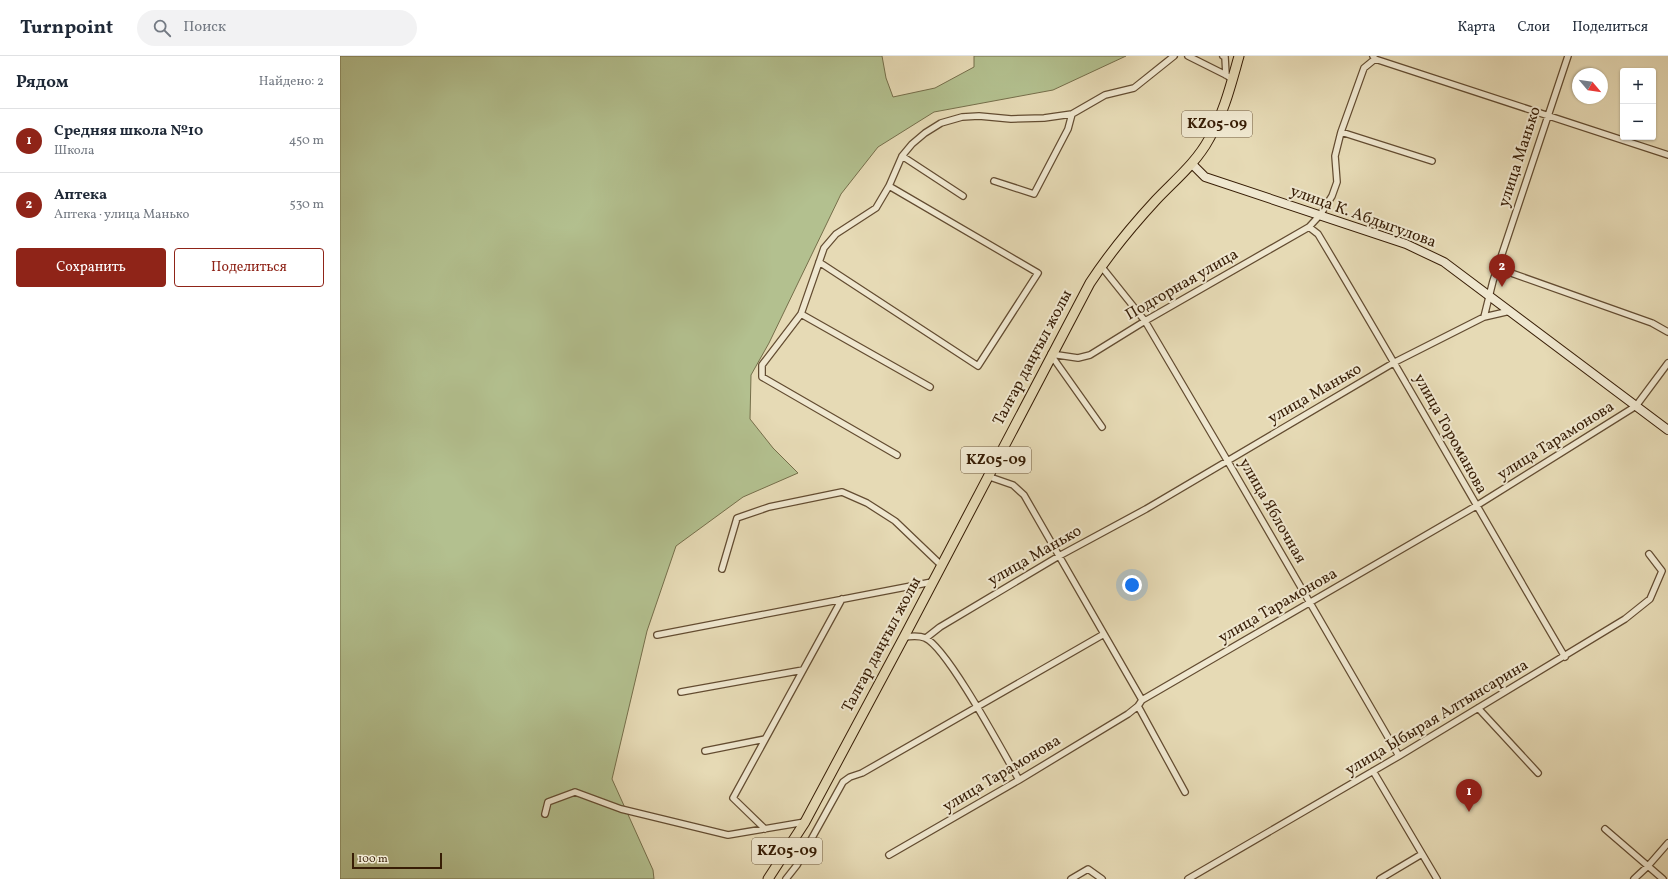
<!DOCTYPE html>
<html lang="ru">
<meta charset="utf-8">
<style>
:root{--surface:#fff;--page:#f2f2f3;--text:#1f2937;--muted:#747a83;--line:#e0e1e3;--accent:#8f2418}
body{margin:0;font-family:Vollkorn,serif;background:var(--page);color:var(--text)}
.controls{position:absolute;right:12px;top:12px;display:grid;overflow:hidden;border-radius:4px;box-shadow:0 1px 3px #0004}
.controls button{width:36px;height:36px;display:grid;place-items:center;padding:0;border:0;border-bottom:1px solid var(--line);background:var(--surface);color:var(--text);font:20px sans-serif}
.compass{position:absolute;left:1232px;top:12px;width:36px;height:36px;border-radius:50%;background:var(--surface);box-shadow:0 1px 3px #0004;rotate:119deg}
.scale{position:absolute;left:12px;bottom:10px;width:90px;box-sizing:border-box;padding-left:4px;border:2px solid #371d05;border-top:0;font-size:11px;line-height:14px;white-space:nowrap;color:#371d05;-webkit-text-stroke:3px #efe7cf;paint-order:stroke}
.you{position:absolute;left:792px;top:529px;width:14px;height:14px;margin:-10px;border:3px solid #fff;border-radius:50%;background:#1a73e8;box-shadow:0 0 0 6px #1a73e833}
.badge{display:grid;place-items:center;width:26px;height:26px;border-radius:50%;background:var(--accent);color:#fff;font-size:13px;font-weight:700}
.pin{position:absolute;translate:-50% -33px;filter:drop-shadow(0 1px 2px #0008)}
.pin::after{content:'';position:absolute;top:21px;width:14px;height:12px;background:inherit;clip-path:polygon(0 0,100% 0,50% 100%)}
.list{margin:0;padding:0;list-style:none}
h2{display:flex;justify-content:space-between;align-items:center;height:52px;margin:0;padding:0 16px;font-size:17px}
h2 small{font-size:13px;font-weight:400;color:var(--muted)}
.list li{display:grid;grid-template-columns:26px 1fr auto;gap:12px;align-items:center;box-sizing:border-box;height:64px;padding:0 16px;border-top:1px solid var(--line)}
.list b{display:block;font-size:15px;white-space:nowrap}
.list p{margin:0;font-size:13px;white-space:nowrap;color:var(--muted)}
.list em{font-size:13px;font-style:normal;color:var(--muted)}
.actions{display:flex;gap:8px;padding:12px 16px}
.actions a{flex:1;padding:9px 0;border:1px solid var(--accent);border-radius:4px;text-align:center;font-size:14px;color:var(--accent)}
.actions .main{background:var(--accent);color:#fff}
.icon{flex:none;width:22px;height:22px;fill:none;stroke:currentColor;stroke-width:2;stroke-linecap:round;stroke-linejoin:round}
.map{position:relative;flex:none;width:1328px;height:823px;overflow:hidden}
header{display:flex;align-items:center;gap:24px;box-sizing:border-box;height:56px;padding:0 20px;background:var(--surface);border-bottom:1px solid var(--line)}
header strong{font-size:19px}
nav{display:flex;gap:22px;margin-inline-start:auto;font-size:14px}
.search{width:280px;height:36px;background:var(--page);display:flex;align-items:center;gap:10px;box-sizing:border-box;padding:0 14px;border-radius:22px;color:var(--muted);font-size:15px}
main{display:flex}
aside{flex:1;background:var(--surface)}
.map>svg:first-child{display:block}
</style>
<header>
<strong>Turnpoint</strong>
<div class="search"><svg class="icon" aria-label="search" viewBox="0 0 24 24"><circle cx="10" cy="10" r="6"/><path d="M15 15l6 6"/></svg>Поиск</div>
<nav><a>Карта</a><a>Слои</a><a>Поделиться</a></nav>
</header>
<main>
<aside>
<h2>Рядом<small>Найдено: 2</small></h2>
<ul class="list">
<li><span class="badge">1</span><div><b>Средняя школа №10</b><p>Школа</p></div><em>450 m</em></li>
<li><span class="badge">2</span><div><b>Аптека</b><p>Аптека · улица Манько</p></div><em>530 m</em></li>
</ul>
<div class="actions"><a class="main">Сохранить</a><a>Поделиться</a></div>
</aside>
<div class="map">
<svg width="1328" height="823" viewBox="0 0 1328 823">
<rect width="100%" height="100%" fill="#e6dab5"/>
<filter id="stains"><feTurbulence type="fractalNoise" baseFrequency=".005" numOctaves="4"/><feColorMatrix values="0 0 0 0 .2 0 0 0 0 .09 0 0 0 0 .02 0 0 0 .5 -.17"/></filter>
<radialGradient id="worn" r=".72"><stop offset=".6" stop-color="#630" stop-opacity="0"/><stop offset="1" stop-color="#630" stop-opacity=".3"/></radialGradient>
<!-- green -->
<path fill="#b3c08f" stroke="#756e4a" d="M0 0H542L546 22 553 41 595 32 634 11V0H786L713 34 594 56 538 91 501 138 429 287 411 319 410 363 433 392 458 417 403 441 336 490 307 575 272 723 313 814 314 823H0Z"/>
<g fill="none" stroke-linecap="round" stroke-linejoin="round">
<defs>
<path id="street" d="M848 0 886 19 892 23
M883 0 885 1 886 19
M1035 3 1328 99
M1001 76 1092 105
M562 100 623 140
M654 125 694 138 728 73 732 58
M969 171 978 178C1062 318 1142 460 1225 601
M479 206 638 310 698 217 549 130
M761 210 805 265 887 404 1059 700
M1157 212 1312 267 1328 276
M461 258 422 309V321L557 399
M1144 261 1170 255
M711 298 738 302 750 299 805 265 969 171 980 159 992 140 997 126 995 100 1001 76 1024 12 1035 3 1033 0
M711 299 762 371
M590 331 461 258 484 192 496 178 536 152 549 130 562 100 572 88 585 77 601 67 622 61 639 60 671 63 704 62 732 58 765 39 794 32 834 0
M647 420 673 429 684 439 802 644
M382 513 397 462 429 451 502 436 527 447 555 465 601 509
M317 579 592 526
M564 581C571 580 579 579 585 582 607 591 664 698 679 724
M586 582 600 571 719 500 806 453 1055 306 1144 261 1153 225 1228 0
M341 636 463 614
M798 650 845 736
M1138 652 1198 717
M365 695 425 683
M1033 715 1097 823
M205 758 208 746 235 736 281 753 388 779 465 766
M425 773 393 742 502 543
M1265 773 1323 823
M549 799 679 724 788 658 798 650 802 644 1136 450 1296 350 1328 307
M446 823 457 809 503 726 510 721 522 717 764 578
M731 823 748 813 762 823
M848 823 1059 700 1285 563 1310 543 1322 515 1309 498
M1040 823 1082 798
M1294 823 1308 810 1328 787"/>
<path id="secondary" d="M852 108 865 121 1066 188 1104 206 1328 374"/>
<path id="primary" d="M428 823 465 766 564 581 750 227C769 198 792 170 816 144 835 124 856 107 869 83 884 57 891 28 899 0"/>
</defs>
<!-- street casing -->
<use href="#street" stroke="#634c31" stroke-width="8"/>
<!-- secondary casing -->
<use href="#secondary" stroke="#371d05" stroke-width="10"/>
<!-- primary casing -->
<use href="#primary" stroke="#371d05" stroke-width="11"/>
<!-- street -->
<use href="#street" stroke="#efe7cf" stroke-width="5.5"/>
<!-- secondary -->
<use href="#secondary" stroke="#efe7cf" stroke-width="8"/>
<!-- primary -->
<use href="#primary" stroke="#e6dab5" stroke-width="9"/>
</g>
<g text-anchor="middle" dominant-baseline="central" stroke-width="4" stroke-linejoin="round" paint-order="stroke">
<!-- shield labels -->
<g fill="#efe7cf" stroke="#6e5a42" stroke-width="1">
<rect x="842" y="55" width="70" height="26" rx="3"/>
<rect x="621" y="391" width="70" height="26" rx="3"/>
<rect x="412" y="782" width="70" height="26" rx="3"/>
</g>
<g font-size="15" font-weight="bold" fill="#371d05">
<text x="877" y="68">KZ05-09</text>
<text x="656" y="404">KZ05-09</text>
<text x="447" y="795">KZ05-09</text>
</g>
<!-- street labels -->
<g font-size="16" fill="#371d05" stroke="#efe7cf">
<text transform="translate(1180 101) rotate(-72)">улица Манько</text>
<text transform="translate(1023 161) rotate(20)">улица К. Абдыгулова</text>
<text transform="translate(842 229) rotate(-30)">Подгорная улица</text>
<text transform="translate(693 302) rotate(-62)">Талғар даңғыл жолы</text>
<text transform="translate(975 338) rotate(-30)">улица Манько</text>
<text transform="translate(1110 378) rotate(61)">улица Тороманова</text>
<text transform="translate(1216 385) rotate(-32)">улица Тарамонова</text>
<text transform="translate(932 455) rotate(60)">улица Яблочная</text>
<text transform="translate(695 500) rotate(-30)">улица Манько</text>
<text transform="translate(938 550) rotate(-30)">улица Тарамонова</text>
<text transform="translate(542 589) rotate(-62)">Талғар даңғыл жолы</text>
<text transform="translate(1097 662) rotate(-31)">улица Ыбырая Алтынсарина</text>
<text transform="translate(662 718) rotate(-31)">улица Тарамонова</text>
</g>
</g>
<rect width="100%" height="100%" filter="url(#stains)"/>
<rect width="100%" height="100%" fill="url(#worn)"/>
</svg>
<div class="controls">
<button>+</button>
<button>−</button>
</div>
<svg class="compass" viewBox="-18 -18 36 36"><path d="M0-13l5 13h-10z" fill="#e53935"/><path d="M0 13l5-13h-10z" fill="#747a83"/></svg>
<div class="scale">100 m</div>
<div class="you"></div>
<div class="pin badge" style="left:1129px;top:756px">1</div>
<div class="pin badge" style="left:1162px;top:231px">2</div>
</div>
</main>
